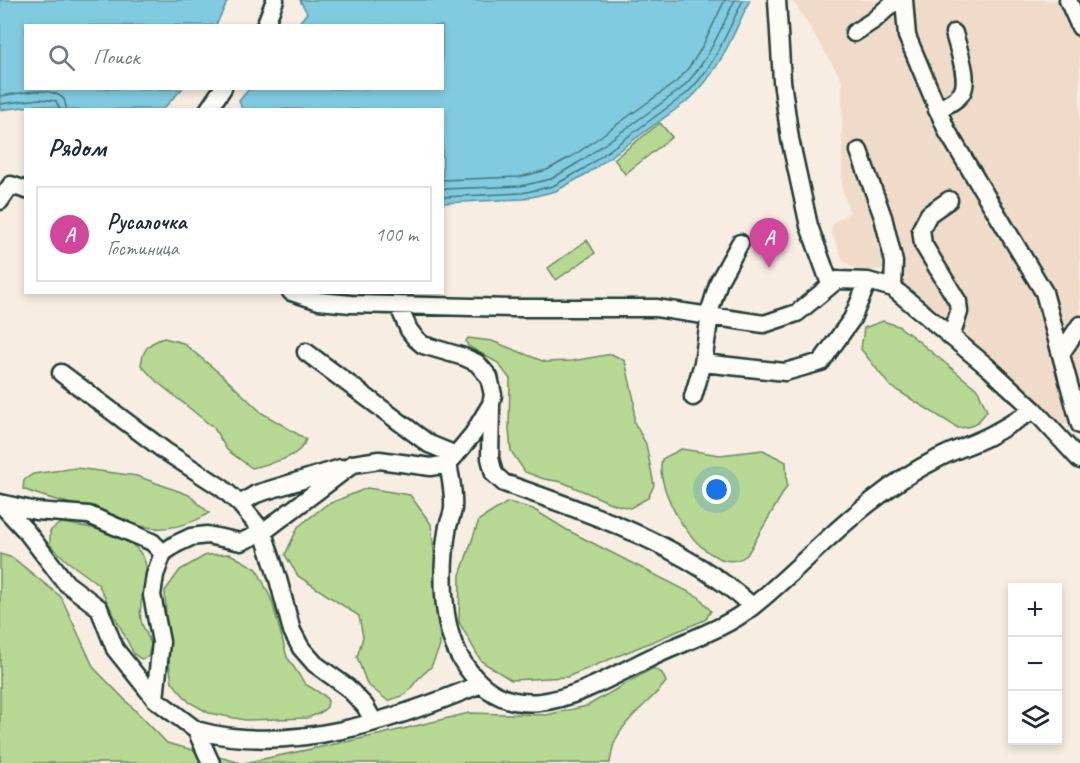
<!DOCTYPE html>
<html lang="ru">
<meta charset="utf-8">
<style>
:root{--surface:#fff;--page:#f2f2f3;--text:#1f2937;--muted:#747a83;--line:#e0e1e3;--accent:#d1495b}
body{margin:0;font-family:Caveat,sans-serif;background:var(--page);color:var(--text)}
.controls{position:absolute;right:18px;bottom:18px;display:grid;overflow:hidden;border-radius:0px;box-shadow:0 3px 9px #0003}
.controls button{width:54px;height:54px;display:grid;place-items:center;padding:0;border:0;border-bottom:2px solid var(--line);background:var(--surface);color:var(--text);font:30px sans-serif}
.you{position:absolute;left:717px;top:490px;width:21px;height:21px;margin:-15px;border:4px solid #fff;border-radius:50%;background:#1a73e8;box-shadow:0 0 0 9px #1a73e833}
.badge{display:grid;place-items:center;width:39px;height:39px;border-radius:50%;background:var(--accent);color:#fff;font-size:20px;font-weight:700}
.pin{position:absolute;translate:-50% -50px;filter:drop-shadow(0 2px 3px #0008)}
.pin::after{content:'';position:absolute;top:32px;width:21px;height:18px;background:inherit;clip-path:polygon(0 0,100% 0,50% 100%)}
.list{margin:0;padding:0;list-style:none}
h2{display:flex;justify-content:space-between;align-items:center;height:78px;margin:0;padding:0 24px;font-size:26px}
h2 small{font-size:20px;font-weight:400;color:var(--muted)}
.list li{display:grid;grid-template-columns:39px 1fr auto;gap:18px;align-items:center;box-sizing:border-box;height:96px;margin:0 12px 12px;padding:0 12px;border:2px solid var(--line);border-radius:0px}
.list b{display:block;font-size:22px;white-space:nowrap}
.list p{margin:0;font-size:20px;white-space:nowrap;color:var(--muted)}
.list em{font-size:20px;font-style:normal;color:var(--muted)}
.icon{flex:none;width:33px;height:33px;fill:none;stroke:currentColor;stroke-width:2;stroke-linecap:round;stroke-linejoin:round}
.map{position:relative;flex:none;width:1080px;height:763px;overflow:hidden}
.search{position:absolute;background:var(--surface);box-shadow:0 3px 9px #0003;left:24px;top:24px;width:420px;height:66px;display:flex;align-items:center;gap:15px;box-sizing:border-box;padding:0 21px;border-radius:0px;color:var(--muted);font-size:22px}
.panel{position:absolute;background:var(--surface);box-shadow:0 3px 9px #0003;left:24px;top:108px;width:420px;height:186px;border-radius:0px}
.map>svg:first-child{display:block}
</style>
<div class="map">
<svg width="1080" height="763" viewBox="0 0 1080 763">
<rect width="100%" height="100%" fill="#f7ede2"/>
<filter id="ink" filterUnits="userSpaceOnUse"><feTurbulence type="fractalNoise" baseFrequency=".0167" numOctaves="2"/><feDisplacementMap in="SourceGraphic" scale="12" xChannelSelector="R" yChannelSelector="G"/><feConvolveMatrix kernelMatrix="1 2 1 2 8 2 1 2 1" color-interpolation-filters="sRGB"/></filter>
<g filter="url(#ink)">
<!-- built -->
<path fill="#f0dbc9" d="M789 0H1080V418L1062 425 955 326 910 291 887 263 885 269 858 271 843 260 831 231 833 223 850 212 842 190V80L796 5Z"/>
<!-- green -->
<path fill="#b7d892" stroke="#6b8a63" stroke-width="1.5" d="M660 123 672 137 625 174 614 159Z
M587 240 595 253 556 280 548 268Z
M883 321 898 326 912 336 978 390 987 411C977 424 975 427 958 428L890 386 861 349 864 328Z
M164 338 183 343 223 376 262 413 306 439C300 459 270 463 252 468L227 450 214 428 156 381 141 365C143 349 148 343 164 338Z
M468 338 492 341 545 362 572 361 612 354 625 361 634 400V422L646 444 654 485 648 498 630 508 613 504 562 482 544 479 525 472 511 451 509 429 510 379 498 363 468 346 466 341Z
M681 449 720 455 763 450 786 462 787 486 747 555C709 584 653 493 662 459Z
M76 468 137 476 189 495 209 513C193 524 167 531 147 527 132 525 118 516 103 512 76 504 49 500 23 489L24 480 33 474Z
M367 488 410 495 431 524 438 587 440 646 431 667 418 679 406 694 388 701 367 684 357 657 363 637 359 616 298 576 285 555 298 527 326 505Z
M508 502 533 509 567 530 699 597 711 611 705 620 567 677 511 680 481 661 459 622 460 575 479 520Z
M60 523C87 526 142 534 146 567 148 584 136 608 142 624 145 631 149 638 151 645L148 657 141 659 134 654 98 584 67 561 50 545V531Z
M0 554 13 558 61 597 94 668 167 743 241 763H0Z
M230 554 257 569 272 601 287 657 305 684 325 696 328 701 327 707 320 713 307 718 245 720 209 713 189 702 172 682 167 649 165 591 180 570 206 555Z
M653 668 662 673 666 682C650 703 624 718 614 744 612 750 611 757 610 763H244L378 735 469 713 546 715 587 706Z"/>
<!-- water -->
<path fill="#81cbe1" stroke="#5a929c" stroke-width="1.5" d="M0 0H228L216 25 26 26V88L182 89 163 109 67 110 41 105 0 110Z
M300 0H750C732 36 720 71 690 99L588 173 556 191 523 199 443 203 442 110 242 109 239 101 249 89 442 88V26L297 25 307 13Z"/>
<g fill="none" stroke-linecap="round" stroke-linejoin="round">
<!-- shore -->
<path stroke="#467679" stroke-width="1.5" d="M0 96C19 94 48 84 64 99L67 110
M0 104 40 99 56 101 60 110
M442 180 520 177 547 170 576 154 676 82C700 59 710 29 725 0
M442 189 521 186 551 179 581 161 681 89C707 64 719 32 735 0
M442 197 522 193 553 186 585 168 686 94C714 68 726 34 743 0"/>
<defs>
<path id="minor" d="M777 0 782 81 790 139 809 226 830 284
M904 0 907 36 947 131 1044 292 1080 425
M1068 0 1080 27
M265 26 275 0
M854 33 874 20 896 0
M208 110 223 88
M937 110C945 106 956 101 961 94 971 81 958 49 954 33
M859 151 883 217 894 262 893 288
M949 200 929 214 921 229 923 244 958 302 959 312 951 337
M0 201 11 185 26 190
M291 292 319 301 351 304 512 308H656L764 324 797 313 837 280 868 281 893 288 990 369 1034 410 1080 460
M306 352 429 444 456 455
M1062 352 1080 325
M703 363 785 372 821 362 852 319 868 281
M61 373 165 451 222 488 240 504 263 532 353 464 379 460 431 467 448 464 473 434 491 404 493 395 489 377 477 363 464 357 423 345 416 339 409 330 398 305
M693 397 703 363 711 307 719 281 740 243
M491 406 490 458 494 474 504 483C588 512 686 546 752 606
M448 464C451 479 454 493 453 509 452 515 450 520 448 526 441 565 440 625 461 659 510 740 586 689 648 659 684 641 722 631 753 606 796 572 832 530 876 498 895 483 915 470 937 459 953 450 971 445 987 437 1003 429 1018 419 1034 410
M0 503 26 531 66 583 99 608 115 649 155 699 196 730 211 763
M0 503 36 511 89 515 152 542 163 553
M240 504 256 494 341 468
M155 699 161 642 152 595 155 575 163 553 176 544 191 537 207 535 241 542 263 532 278 579 292 631 301 648 315 664 347 687 365 706 374 722
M196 730C289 756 395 720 481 684"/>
</defs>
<!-- minor casing -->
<use href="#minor" stroke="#1f3d34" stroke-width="21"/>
<!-- minor -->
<use href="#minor" stroke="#fdfcf7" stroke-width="16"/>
</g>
</g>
</svg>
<div class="controls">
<button>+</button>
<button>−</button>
<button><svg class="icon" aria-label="layers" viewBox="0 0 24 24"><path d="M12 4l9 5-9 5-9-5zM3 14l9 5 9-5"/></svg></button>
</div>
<div class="you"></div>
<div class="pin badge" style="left:769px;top:268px;background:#d1479c">A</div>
<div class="search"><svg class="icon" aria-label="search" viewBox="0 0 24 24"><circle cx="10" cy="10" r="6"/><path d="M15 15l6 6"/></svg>Поиск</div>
<section class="panel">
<h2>Рядом<small></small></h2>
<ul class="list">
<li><span class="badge" style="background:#d1479c">A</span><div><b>Русалочка</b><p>Гостиница</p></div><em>100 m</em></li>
</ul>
</section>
</div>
